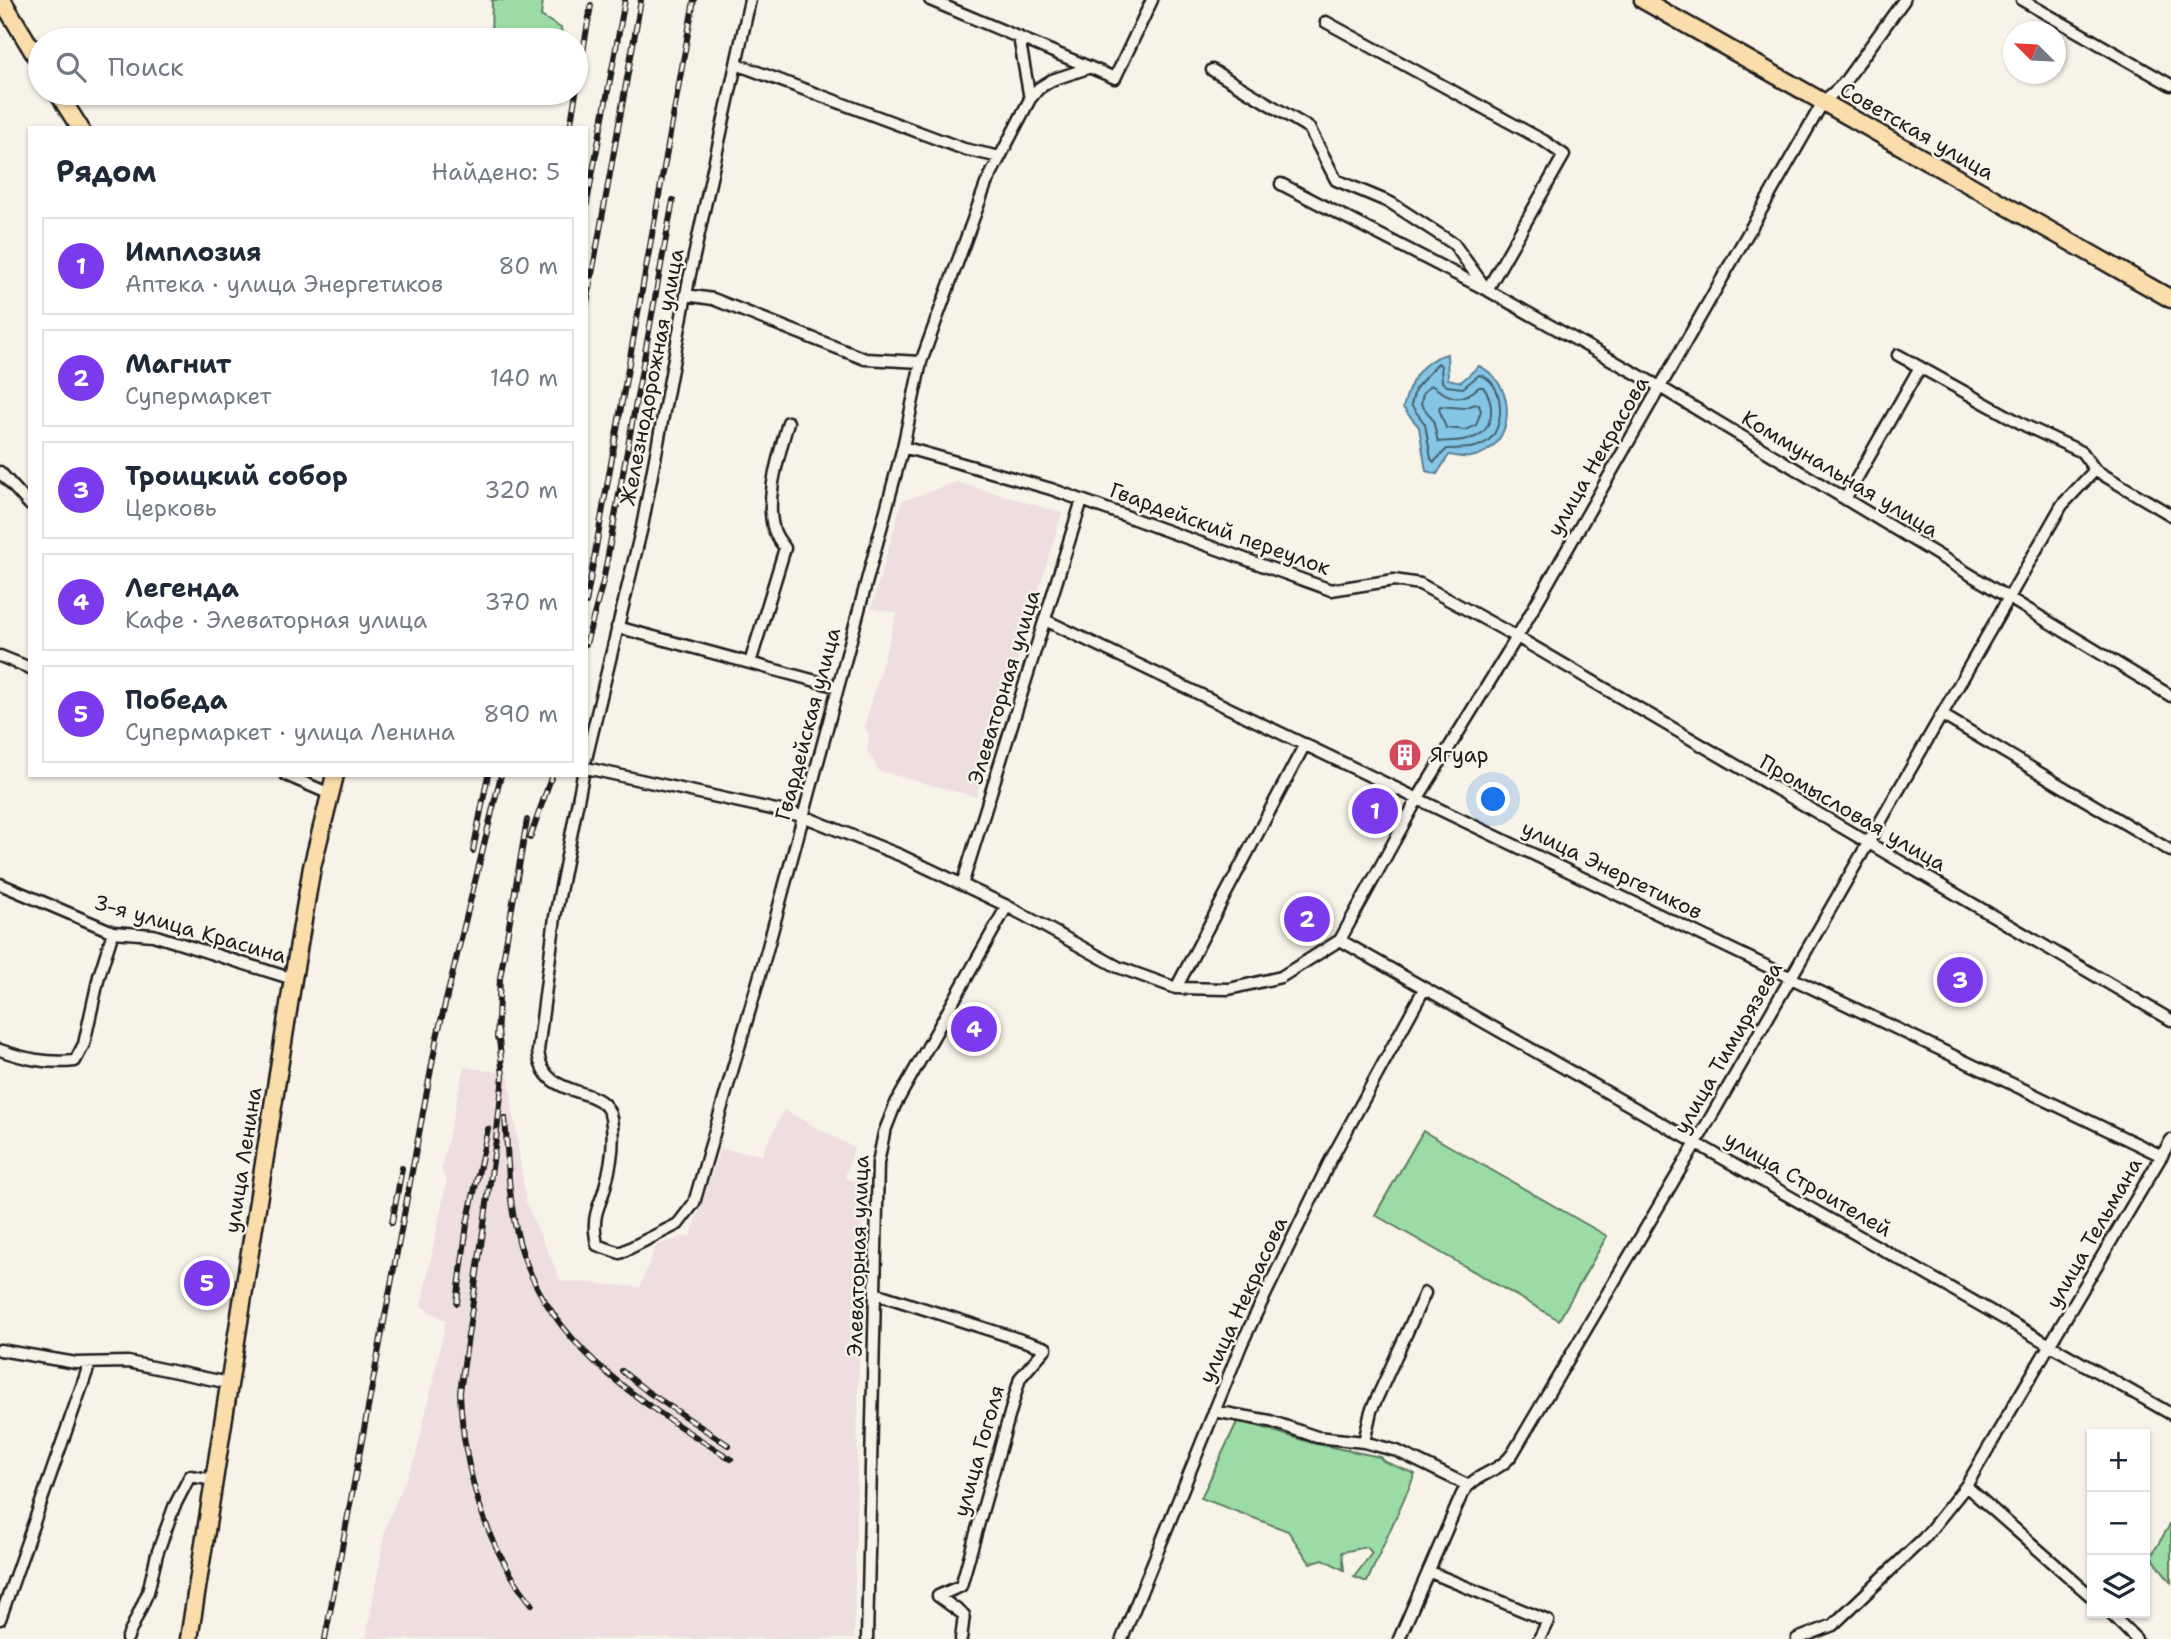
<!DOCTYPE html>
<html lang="ru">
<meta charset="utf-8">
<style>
:root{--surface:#fff;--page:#f6f6f7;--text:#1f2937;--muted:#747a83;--line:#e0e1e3;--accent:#7c3aed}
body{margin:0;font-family:"Shantell Sans",sans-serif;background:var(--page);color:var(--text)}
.controls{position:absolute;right:21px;bottom:21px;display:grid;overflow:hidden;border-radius:0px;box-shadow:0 2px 5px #0004}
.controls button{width:63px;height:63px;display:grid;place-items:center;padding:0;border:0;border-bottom:2px solid var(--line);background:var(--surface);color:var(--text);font:35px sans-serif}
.compass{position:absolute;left:2003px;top:21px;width:63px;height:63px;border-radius:50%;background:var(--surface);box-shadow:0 2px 5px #0004;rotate:294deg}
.you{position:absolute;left:1494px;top:800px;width:24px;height:24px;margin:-18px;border:5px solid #fff;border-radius:50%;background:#1a73e8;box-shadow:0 0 0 10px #1a73e833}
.badge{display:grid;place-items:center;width:46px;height:46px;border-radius:50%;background:var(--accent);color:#fff;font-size:23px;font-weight:700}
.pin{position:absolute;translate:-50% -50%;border:4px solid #fff;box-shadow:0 2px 7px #0006}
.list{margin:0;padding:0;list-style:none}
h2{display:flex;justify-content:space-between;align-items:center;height:91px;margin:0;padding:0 28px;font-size:30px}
h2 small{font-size:23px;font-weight:400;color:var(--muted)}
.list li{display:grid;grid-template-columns:46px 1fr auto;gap:21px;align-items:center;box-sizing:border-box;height:98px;margin:0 14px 14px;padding:0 14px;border:2px solid var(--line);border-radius:0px}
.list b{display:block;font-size:26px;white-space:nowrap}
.list p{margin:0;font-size:23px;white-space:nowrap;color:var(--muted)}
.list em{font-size:23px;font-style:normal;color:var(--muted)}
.icon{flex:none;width:38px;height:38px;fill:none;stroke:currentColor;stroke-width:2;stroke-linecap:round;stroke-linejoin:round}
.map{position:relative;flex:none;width:2171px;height:1639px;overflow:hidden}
.search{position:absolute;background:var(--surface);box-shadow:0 2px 5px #0004;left:28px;top:28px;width:560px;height:77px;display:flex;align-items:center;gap:18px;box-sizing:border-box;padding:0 24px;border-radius:38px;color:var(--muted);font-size:26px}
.panel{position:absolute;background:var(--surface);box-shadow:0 2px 5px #0004;left:28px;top:126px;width:560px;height:651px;border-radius:0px}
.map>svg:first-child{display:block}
</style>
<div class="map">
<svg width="2171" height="1639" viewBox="0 0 2171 1639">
<rect width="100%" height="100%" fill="#f7f3e8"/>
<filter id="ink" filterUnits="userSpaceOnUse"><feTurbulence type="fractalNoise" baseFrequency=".0143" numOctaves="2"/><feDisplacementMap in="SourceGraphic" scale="14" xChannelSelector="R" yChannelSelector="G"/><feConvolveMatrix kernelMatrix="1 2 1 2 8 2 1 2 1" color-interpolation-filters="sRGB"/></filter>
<g filter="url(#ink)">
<!-- built -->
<path fill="#efdee0" d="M957 482 1062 513 976 797 879 771 867 750 869 735 864 727 897 613 871 608 902 501Z
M464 1067 508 1074 526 1203 561 1281 640 1287 656 1245 691 1235 720 1148 762 1155 784 1110 854 1148 845 1178 858 1182 862 1190 854 1639H366L386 1525 416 1456 446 1321 421 1306 447 1180 441 1170Z"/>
<!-- green -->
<path fill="#9bdca6" stroke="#5c7c61" stroke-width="2" d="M492 0H543L541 16 561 28 563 40H491Z
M1423 1131 1607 1236 1559 1320 1375 1215Z
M1238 1420 1312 1443 1380 1457 1383 1461 1415 1474 1367 1582 1354 1577 1372 1553 1367 1547 1342 1552 1344 1570 1323 1559 1310 1563 1288 1531 1201 1498Z
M2171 1523V1582L2151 1556Z"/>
<!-- water -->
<path fill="#85c5e6" stroke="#5b8195" stroke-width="2" d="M1447 354 1448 379 1461 382 1479 366C1518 384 1517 448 1471 457 1465 458 1456 456 1449 455L1437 474 1426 471 1419 427 1403 408C1409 383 1420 360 1447 354Z"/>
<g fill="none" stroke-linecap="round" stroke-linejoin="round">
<!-- shore -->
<path stroke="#46606d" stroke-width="2" d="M1438 363 1441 366 1442 382 1447 386 1463 388 1479 375C1504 380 1506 425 1489 440 1475 451 1462 448 1447 449L1434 462 1431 459 1425 424 1411 405 1415 389Z
M1431 385C1449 398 1460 404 1479 387H1483C1489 394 1492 405 1491 414 1487 444 1460 440 1438 442L1433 420 1421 404 1423 393Z
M1476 404 1479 405 1481 411 1476 425 1466 430 1446 428 1439 409 1440 406 1463 408Z"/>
<defs>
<path id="street" d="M930 0 1115 78 1152 0
M2022 0 2171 85
M1019 37 1030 99
M736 64 964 149 1000 157
M1212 70 1309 128 1336 180 1391 203 1454 244 1487 290 1564 155 1544 141 1326 22
M1281 184 1487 290 1660 387 2171 696
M686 295 713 299 865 359 921 362
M1898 355 2026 426 2082 452 2095 470 2171 515
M903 447 1051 489 1331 590 1394 580 1420 584 1517 637 2171 1020
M0 472 30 505
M1845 499 1920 367
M1045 620 2162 1156
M617 627 838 687
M0 656 30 668
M750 663 785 548C781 543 776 536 774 530 764 499 780 453 788 422
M1942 715 2171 851
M586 759 642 527 689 279 750 0
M586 768 803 816 902 856 1007 906 1118 967 1176 988 1229 989 1281 977 1340 940 1418 798 1517 637 1823 102 1843 84 1904 0
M286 775 330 794
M583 775 555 917 538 1051C543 1104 604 1081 611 1118 615 1140 611 1166 605 1187 602 1200 595 1210 595 1223 594 1230 596 1238 597 1245L620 1253 678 1224 694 1203 766 954 873 558 903 447 921 362 986 184 1030 99 1039 88 1052 80 1088 68
M0 884 113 932 153 935 293 979
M962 885 1082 500
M1340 940 2171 1414
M1176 988 1305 744
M0 1050C25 1059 48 1064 75 1061L84 1044 99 976 113 932
M875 1293 1046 1348 1020 1378 961 1586 938 1596 964 1615 961 1639
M0 1350 76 1363 128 1362 229 1383
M1214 1411 1270 1421 1317 1437 1364 1442 1397 1451 1467 1485
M1364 1442 1371 1411 1425 1293
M1430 1572 1548 1621 1539 1639
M2092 1597 1966 1486 2171 1140
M2110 1613 2136 1639
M0 1619 90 1363
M127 1639 148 1592 157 1554 174 1507 190 1476 214 1480
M867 1639 878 1163 884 1133 895 1105 1007 906
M1122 1639 1242 1343 1329 1163 1424 989
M1399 1639 1462 1494C1475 1472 1499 1474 1513 1453L1696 1143 2062 505 2095 470
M1797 1639 1833 1625 1924 1538 1966 1486"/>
<path id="primary" d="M2 0 40 63
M1643 0 2171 299
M58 93 80 128
M189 1639 293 979 312 867 335 775"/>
</defs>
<!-- street casing -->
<use href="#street" stroke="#1c1c1c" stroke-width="15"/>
<!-- primary casing -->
<use href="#primary" stroke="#1c1c1c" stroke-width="21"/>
<!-- street -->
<use href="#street" stroke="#f7f3e8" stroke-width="10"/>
<!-- primary -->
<use href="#primary" stroke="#fbddab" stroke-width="16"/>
<defs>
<path id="rail" d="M570 128 591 5
M586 208 625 0
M586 308 641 0
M586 603 694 0
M586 644 603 582 673 200
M530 838 552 775
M473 851 488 775
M498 1030 503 1076 496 1140 460 1392C463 1466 484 1546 532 1604
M497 1038 500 978 527 820
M505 1118C508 1155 508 1193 516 1229 540 1342 640 1402 731 1459
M392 1223 402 1168
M457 1303 467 1224 488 1129
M622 1371 648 1392 728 1445
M325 1639 437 1037 501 775"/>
</defs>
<!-- rail casing -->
<use href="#rail" stroke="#1c1c1c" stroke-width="6"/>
<!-- rail -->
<use href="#rail" stroke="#f7f3e8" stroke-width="3.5" stroke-dasharray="10" stroke-linecap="butt"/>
</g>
</g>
<!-- icons -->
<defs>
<symbol id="building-disc" viewBox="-11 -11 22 22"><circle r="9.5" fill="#d1495b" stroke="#f7f3e8"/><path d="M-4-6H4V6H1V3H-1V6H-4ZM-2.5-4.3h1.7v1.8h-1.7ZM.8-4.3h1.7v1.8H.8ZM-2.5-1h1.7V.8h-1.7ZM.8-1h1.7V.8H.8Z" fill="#fff"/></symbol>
</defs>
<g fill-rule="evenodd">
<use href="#building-disc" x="1386" y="736" width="38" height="38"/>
</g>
<g text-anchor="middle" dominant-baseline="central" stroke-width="5" stroke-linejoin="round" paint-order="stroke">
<!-- street labels -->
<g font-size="21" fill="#1c1c1c" stroke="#f7f3e8">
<text transform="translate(1917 131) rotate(30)">Советская улица</text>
<text transform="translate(652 377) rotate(-79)">Железнодорожная улица</text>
<text transform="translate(1598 456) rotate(-60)">улица Некрасова</text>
<text transform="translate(1840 474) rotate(31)">Коммунальная улица</text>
<text transform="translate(1220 529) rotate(20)">Гвардейский переулок</text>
<text transform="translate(1004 687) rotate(-73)">Элеваторная улица</text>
<text transform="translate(808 724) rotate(-75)">Гвардейская улица</text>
<text transform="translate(1853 813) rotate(30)">Промысловая улица</text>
<text transform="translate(1612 870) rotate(26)">улица Энергетиков</text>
<text transform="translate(190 929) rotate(16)">3-я улица Красина</text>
<text transform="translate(1728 1048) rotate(-60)">улица Тимирязева</text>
<text transform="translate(243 1160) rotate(-81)">улица Ленина</text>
<text transform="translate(1808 1184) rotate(30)">улица Строителей</text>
<text transform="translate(2094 1233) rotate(-60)">улица Тельмана</text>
<text transform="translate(858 1256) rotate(-88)">Элеваторная улица</text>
<text transform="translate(1243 1300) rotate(-65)">улица Некрасова</text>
<text transform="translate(979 1451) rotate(-74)">улица Гоголя</text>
</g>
<!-- poi labels -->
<g font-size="21" fill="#1c1c1c" stroke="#f7f3e8" text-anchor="start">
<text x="1430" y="755">Ягуар</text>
</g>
</g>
</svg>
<div class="controls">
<button>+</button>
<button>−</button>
<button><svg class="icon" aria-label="layers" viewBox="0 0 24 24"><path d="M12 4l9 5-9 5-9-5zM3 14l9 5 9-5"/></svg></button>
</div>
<svg class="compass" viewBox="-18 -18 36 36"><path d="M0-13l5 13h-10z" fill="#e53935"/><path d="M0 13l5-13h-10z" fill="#747a83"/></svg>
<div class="you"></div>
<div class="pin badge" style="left:1375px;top:811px">1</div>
<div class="pin badge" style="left:1307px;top:919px">2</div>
<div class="pin badge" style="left:1960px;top:980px">3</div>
<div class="pin badge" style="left:974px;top:1029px">4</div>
<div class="pin badge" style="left:207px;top:1283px">5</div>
<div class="search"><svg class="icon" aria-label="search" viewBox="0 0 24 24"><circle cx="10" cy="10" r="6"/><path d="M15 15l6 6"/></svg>Поиск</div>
<section class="panel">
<h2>Рядом<small>Найдено: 5</small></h2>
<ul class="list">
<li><span class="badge">1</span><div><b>Имплозия</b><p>Аптека · улица Энергетиков</p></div><em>80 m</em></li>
<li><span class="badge">2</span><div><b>Магнит</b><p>Супермаркет</p></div><em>140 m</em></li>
<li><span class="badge">3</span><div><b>Троицкий собор</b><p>Церковь</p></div><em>320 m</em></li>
<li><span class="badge">4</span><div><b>Легенда</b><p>Кафе · Элеваторная улица</p></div><em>370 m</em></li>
<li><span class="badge">5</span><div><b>Победа</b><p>Супермаркет · улица Ленина</p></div><em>890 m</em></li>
</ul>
</section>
</div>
